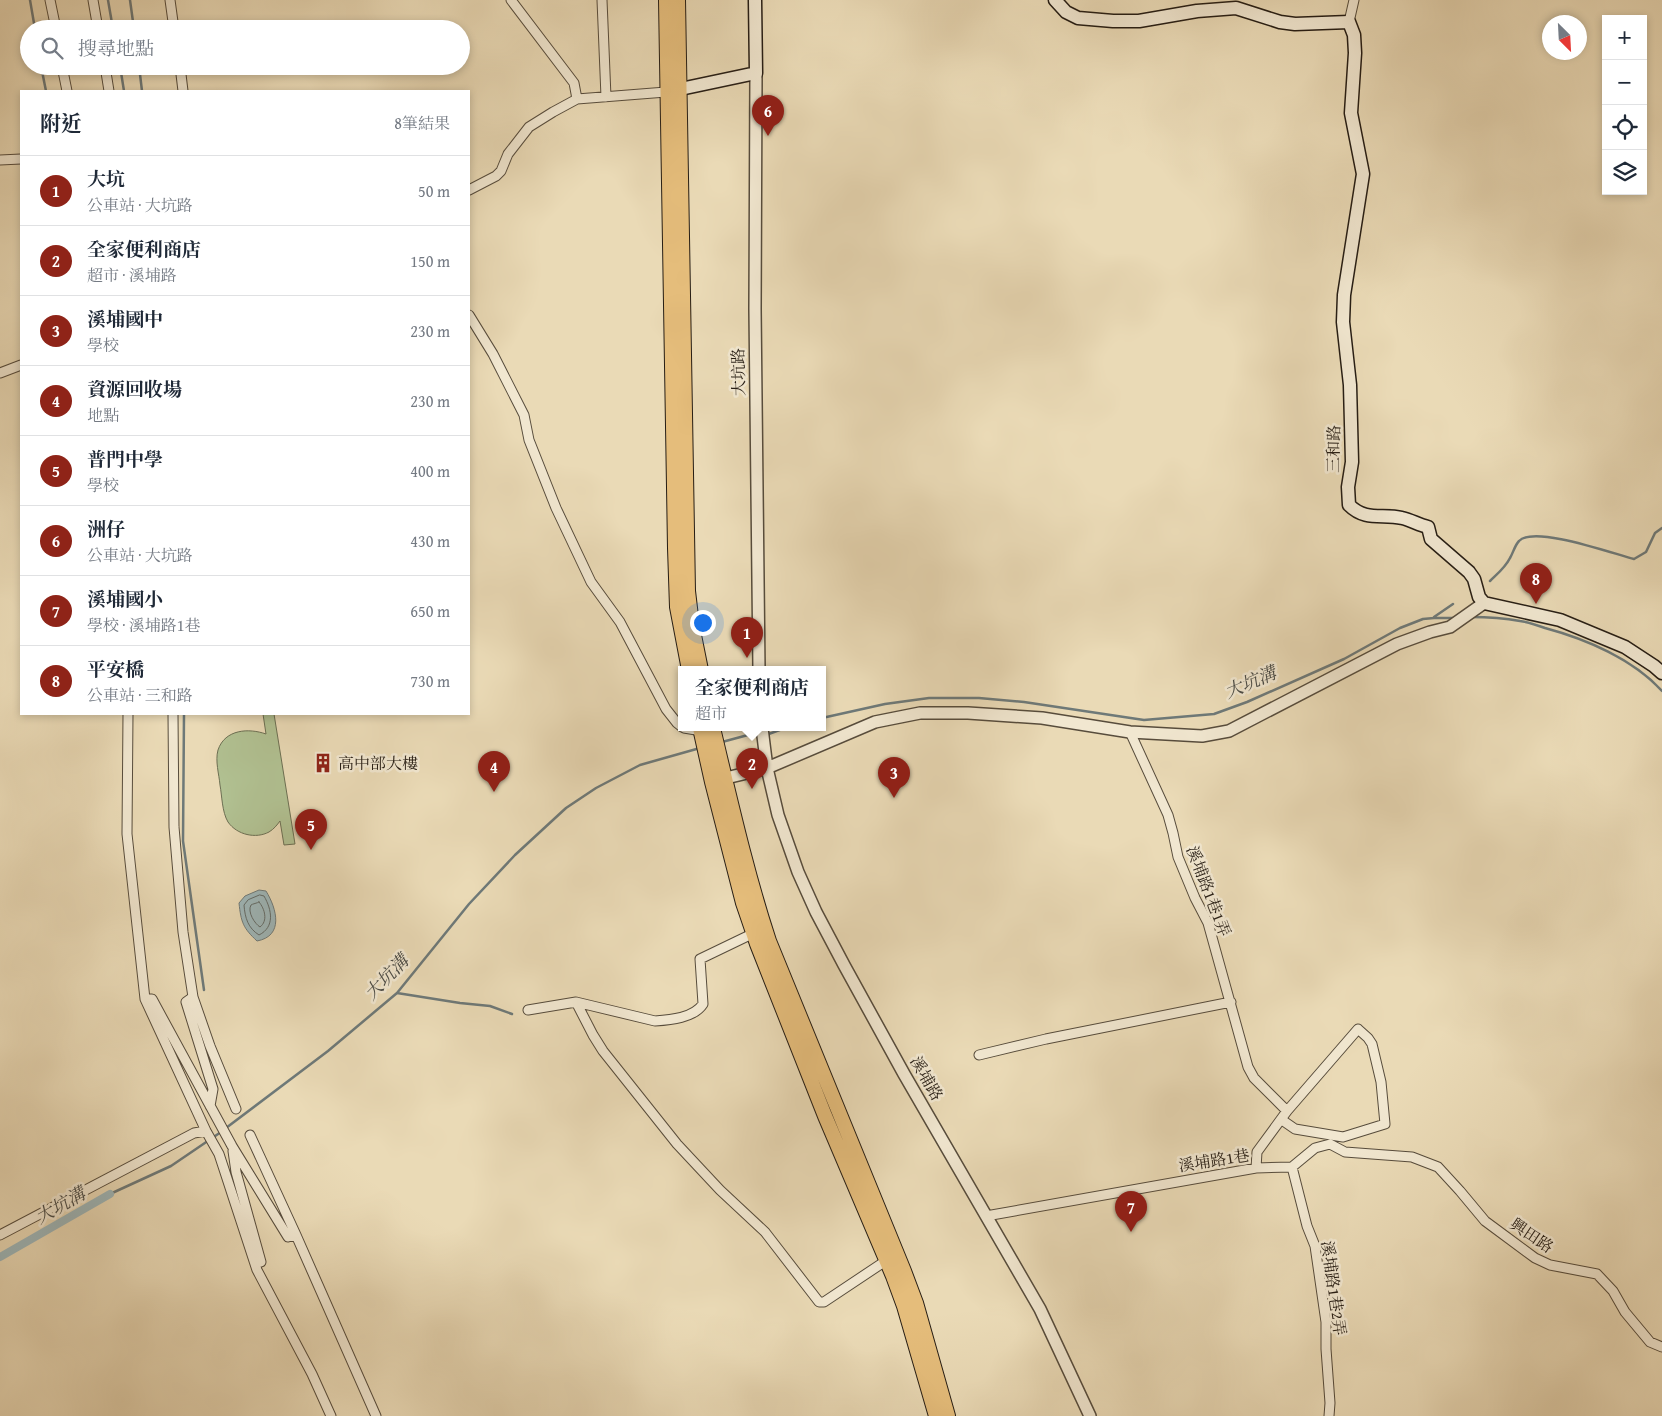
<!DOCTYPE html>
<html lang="zh-TW">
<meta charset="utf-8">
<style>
:root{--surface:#fff;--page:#f6f6f7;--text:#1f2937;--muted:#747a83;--line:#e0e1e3;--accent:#8f2418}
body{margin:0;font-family:"Gentium Book Plus","Noto Serif TC",serif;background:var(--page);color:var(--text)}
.controls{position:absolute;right:15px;top:15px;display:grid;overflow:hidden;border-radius:0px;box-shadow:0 2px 8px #0003}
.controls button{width:45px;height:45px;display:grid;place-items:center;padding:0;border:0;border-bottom:1px solid var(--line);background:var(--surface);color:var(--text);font:25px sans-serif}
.compass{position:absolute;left:1542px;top:15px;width:45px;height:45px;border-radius:50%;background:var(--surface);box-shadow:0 2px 8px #0003;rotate:156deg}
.you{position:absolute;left:702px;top:622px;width:18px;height:18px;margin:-12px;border:4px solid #fff;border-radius:50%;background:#1a73e8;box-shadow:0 0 0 8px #1a73e833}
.badge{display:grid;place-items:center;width:32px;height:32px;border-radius:50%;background:var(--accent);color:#fff;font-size:16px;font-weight:700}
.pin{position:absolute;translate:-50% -41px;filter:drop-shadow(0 1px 2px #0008)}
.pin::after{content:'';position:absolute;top:26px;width:18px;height:15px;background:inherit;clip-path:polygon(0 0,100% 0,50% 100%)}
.popup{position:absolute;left:678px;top:666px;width:148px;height:65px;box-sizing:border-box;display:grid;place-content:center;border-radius:0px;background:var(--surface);filter:drop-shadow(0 1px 4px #0005);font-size:16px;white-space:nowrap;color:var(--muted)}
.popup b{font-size:19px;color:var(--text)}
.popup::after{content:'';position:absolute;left:50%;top:100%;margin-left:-10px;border:10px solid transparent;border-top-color:var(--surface)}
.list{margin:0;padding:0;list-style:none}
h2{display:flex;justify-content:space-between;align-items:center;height:65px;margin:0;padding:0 20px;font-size:21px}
h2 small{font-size:16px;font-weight:400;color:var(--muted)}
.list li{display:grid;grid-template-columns:32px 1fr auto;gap:15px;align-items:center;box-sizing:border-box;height:70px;padding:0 20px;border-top:1px solid var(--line)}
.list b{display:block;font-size:19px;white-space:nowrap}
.list p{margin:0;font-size:16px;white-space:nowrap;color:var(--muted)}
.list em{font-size:16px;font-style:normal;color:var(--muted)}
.icon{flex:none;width:28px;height:28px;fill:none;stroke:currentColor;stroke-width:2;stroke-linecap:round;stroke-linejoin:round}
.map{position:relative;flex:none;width:1662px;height:1416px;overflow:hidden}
.search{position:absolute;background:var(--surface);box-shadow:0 2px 8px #0003;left:20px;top:20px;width:450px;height:55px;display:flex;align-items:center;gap:12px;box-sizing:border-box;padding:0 18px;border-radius:28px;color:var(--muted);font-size:19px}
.panel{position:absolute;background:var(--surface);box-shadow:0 2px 8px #0003;left:20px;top:90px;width:450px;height:625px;border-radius:0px}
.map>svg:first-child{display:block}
</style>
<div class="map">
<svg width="1662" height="1416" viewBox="0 0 1662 1416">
<rect width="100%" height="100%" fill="#eadab6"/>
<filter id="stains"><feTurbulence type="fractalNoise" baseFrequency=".004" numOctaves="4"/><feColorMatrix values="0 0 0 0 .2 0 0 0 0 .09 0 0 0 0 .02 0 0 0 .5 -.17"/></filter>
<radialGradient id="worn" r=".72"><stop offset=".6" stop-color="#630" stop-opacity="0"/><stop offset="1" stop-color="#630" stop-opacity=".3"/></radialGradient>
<!-- green -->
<path fill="#b1c192" stroke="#6c6f53" d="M263 714H274L295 844 284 845 280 821C277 825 274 829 269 832 256 839 237 835 228 822 222 812 222 796 220 785 219 774 215 761 218 750 225 729 249 728 266 734Z"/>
<!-- water -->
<path fill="#9eb7ba" stroke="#6e7978" d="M259 890 266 891C277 909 284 936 257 941 243 928 241 922 239 903L245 896Z"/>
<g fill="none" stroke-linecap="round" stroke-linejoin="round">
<!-- shore -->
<path stroke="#626a67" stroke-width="1" d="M260 895 264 896C272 910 275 927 259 935 248 928 245 918 244 905L248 900Z
M259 902C265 909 268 921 260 927 255 924 247 912 251 905 252 904 258 903 259 902Z"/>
<!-- stream -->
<path stroke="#6e7978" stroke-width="2.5" d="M30 0 35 29
M108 0 113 29
M130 0 134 29
M41 66 46 91
M120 66 124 91
M139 66 142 91
M1490 581C1497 574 1505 568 1510 558 1513 553 1515 545 1519 541 1534 525 1614 554 1634 559L1646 552 1655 533 1662 528
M1434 617 1453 604
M1470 617C1486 617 1504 618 1520 621 1528 622 1537 625 1545 628 1586 639 1633 659 1662 691
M184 714 183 841 204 990
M822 718 885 704 929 698H979L1024 702 1144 720 1214 714 1247 702 1344 659 1400 628 1423 619 1434 618H1457
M766 735 785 728
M722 742 748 735 760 736
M397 993 460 1003 490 1006 512 1014
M226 1128 328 1051 397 993 469 904 515 855 566 808 596 788 640 765 700 748
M110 1194 171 1166 221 1132"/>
<!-- canal -->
<path stroke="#9eb7ba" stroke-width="8" d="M0 1257 110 1194"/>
<defs>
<path id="minor" d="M50 0 56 29
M93 0 98 29
M170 0 174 29
M511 0 574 83 577 99
M602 0 606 97
M1349 22 1354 0
M62 66 67 91
M105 66 109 91
M180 66 183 91
M0 160 21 159
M469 190 496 176 501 171 508 154 529 127 553 112 577 99 666 92
M469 315 493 354 524 415 529 440 556 508 591 582 620 622 666 709 677 723 682 727
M0 373 21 365
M128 714 127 834 145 999 206 1131 219 1154 257 1270 312 1374 331 1416
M173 714 174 827 183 932 193 997 210 1046 236 1109
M684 728 696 730 704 728
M1130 732 1168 815 1173 833 1178 857 1195 898 1208 923 1248 1067 1254 1078 1287 1111
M193 997 186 1002 213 1089 210 1106
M145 999H152L232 1146 288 1237 296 1235
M576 1002 593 1035 603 1051 677 1144 720 1190 765 1232 819 1302H824L887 1260
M528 1010 576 1002 655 1021C670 1020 694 1018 703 1004L700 959 754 933
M979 1055 1046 1039 1231 1002
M250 1135 296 1235 376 1416
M233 1151 236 1172 261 1262
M1292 1167 1307 1226 1315 1246 1326 1322V1349L1330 1403 1329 1416
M1256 1168 1257 1152 1287 1111 1358 1029 1368 1038 1372 1044 1381 1082 1385 1124 1343 1137 1295 1129 1282 1120
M986 1216 1256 1168 1292 1167 1315 1148 1330 1144 1345 1152 1412 1157 1438 1167 1460 1191 1485 1221 1535 1258 1550 1265 1597 1274 1613 1291 1625 1312 1650 1342 1662 1347
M0 1235 194 1133 206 1131"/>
<path id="tertiary" d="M756 73 755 309 759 670
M762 728 767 768 778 815 798 872 816 912 844 965 904 1074 1040 1309 1090 1416
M718 780 767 768 875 722 920 713H968L1042 718 1130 732 1202 736 1229 731 1397 644 1430 632 1450 627 1484 603"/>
<path id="secondary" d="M1055 0 1066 12 1078 18 1113 21H1139L1197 11 1236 8 1280 22 1295 24 1349 22 1354 35 1355 53 1351 113 1363 174 1344 295 1343 322 1350 385 1352 462 1348 487 1349 505C1366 522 1383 513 1402 518 1411 520 1419 525 1428 527L1431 539 1469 572 1474 579 1479 597 1484 603 1560 620 1625 647 1654 666 1662 673
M671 91 756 73 755 0"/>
<path id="primary" d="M666 0 675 548 677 607 689 670
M678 0 688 591 692 625 701 670
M700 728 712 782 743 903 757 944 825 1116 893 1276 904 1306 936 1416
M713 728C730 799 746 871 769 941L904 1271 916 1303 948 1416"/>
</defs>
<!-- minor casing -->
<use href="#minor" stroke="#574c3c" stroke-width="11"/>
<!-- tertiary casing -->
<use href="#tertiary" stroke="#574c3c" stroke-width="14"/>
<!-- secondary casing -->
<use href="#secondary" stroke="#261d14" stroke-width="15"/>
<!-- primary casing -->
<use href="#primary" stroke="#261d14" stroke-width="16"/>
<!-- minor -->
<use href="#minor" stroke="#f1e7d0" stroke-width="9"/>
<!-- tertiary -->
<use href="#tertiary" stroke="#f1e7d0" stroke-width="11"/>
<!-- secondary -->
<use href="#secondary" stroke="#f1e7d0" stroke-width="12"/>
<!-- primary -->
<use href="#primary" stroke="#e5bd7b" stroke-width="14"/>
</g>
<!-- icons -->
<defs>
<symbol id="building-bare" viewBox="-9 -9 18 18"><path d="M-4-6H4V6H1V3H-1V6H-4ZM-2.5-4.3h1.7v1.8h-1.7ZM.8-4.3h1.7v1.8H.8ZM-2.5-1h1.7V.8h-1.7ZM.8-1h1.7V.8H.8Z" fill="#8f2418" stroke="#f1e7d0" stroke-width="2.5" paint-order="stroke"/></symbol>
</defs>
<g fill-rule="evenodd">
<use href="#building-bare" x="309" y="749" width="28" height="28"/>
</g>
<g text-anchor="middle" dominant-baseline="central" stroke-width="5" stroke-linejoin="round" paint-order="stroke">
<!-- street labels -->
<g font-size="16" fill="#261d14" stroke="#f1e7d0">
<text transform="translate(738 372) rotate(-91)">大坑路</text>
<text transform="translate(1333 449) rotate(-89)">三和路</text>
<text transform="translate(1209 891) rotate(69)">溪埔路1巷1弄</text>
<text transform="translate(927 1078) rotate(60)">溪埔路</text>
<text transform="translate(1214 1160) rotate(-9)">溪埔路1巷</text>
<text transform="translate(1532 1235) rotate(34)">興田路</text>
<text transform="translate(1334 1288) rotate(82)">溪埔路1巷2弄</text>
</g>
<!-- poi labels -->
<g font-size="16" fill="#261d14" stroke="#f1e7d0" text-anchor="start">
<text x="338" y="763">高中部大樓</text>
</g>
<!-- water labels -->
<g font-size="18" font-style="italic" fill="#4a4b46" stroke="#f1e7d0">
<text transform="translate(1250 682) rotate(-23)">大坑溝</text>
<text transform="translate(386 977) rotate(-46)">大坑溝</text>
<text transform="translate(60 1205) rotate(-30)">大坑溝</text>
</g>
</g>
<rect width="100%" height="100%" filter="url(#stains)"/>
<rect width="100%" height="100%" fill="url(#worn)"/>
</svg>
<div class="controls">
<button>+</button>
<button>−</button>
<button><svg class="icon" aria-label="locate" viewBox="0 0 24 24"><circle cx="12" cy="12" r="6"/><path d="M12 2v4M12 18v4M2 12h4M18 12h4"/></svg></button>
<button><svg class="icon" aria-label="layers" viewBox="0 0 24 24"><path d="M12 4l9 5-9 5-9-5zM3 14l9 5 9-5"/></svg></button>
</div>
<svg class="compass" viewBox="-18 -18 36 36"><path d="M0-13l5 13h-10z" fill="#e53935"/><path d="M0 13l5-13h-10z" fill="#747a83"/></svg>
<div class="you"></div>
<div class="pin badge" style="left:747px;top:658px">1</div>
<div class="pin badge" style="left:752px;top:789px">2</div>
<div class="popup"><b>全家便利商店</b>超市</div>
<div class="pin badge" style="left:894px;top:798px">3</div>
<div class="pin badge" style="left:494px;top:792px">4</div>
<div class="pin badge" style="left:311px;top:850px">5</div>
<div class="pin badge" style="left:768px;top:136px">6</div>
<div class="pin badge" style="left:1131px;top:1232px">7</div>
<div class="pin badge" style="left:1536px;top:604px">8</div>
<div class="search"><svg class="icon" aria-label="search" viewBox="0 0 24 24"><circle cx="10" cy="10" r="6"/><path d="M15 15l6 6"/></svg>搜尋地點</div>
<section class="panel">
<h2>附近<small>8筆結果</small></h2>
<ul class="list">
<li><span class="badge">1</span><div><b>大坑</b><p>公車站 · 大坑路</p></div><em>50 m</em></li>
<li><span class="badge">2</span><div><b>全家便利商店</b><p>超市 · 溪埔路</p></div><em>150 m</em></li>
<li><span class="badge">3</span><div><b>溪埔國中</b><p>學校</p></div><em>230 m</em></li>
<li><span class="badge">4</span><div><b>資源回收場</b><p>地點</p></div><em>230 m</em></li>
<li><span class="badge">5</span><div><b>普門中學</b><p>學校</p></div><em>400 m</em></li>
<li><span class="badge">6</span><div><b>洲仔</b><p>公車站 · 大坑路</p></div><em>430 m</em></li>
<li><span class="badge">7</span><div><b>溪埔國小</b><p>學校 · 溪埔路1巷</p></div><em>650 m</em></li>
<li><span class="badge">8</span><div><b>平安橋</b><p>公車站 · 三和路</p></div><em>730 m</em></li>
</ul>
</section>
</div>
